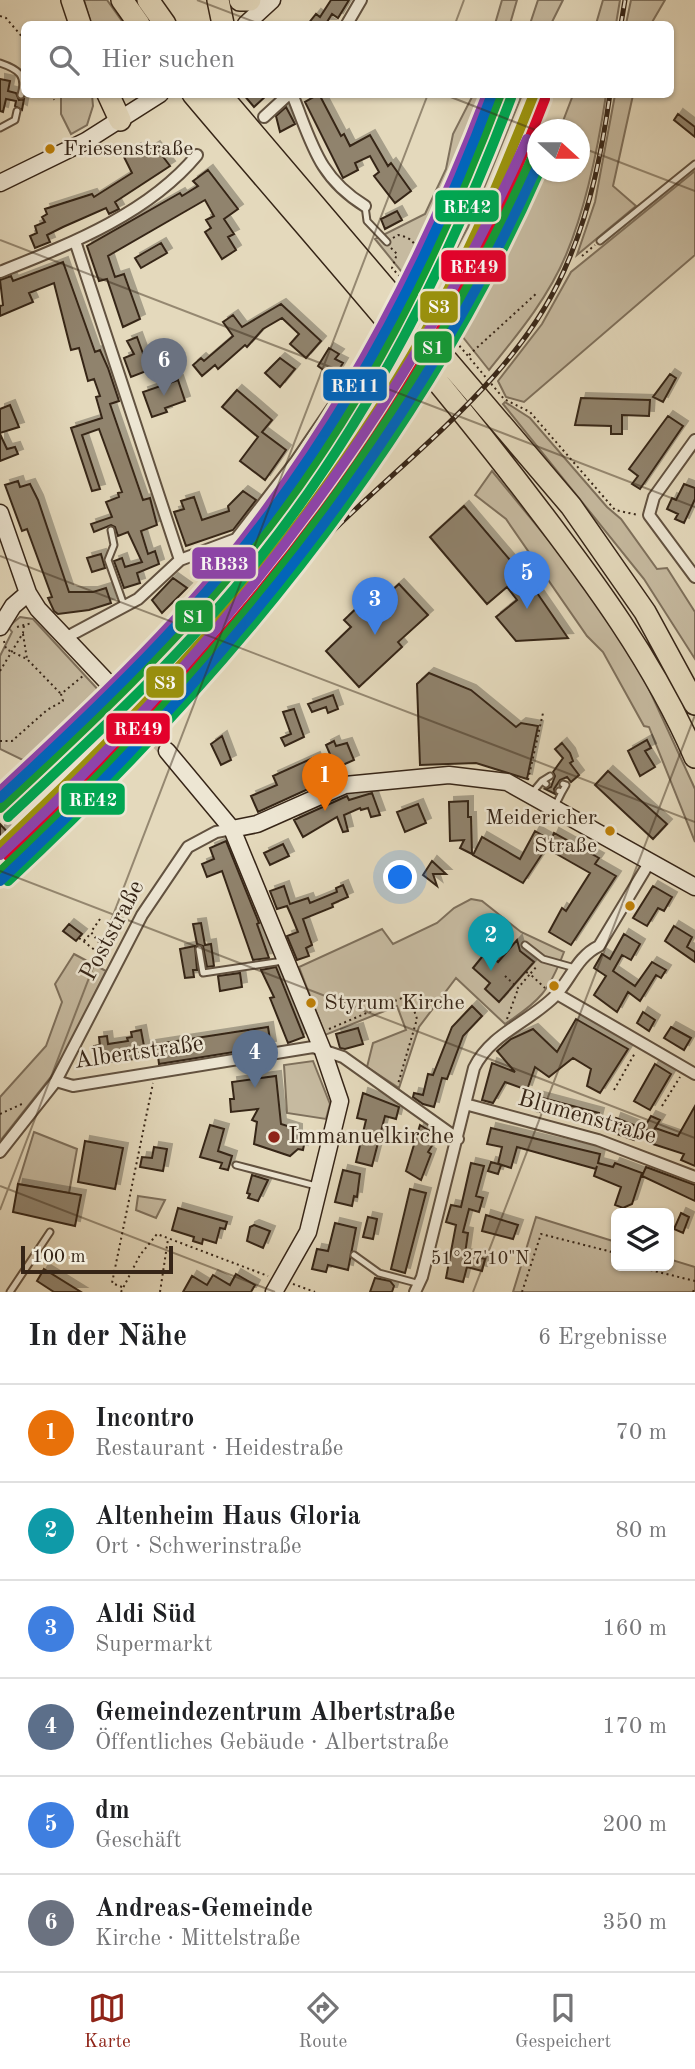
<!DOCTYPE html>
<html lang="de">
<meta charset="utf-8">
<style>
:root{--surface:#fff;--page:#f6f6f6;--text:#202124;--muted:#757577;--line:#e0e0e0;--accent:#8f2418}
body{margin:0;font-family:"Old Standard TT",serif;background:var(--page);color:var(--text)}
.controls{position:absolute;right:21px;bottom:21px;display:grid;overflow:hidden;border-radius:10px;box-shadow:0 2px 5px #0004}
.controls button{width:63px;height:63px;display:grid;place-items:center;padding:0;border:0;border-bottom:2px solid var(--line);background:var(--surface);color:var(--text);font:35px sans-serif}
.compass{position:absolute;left:527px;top:119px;width:63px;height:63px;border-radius:50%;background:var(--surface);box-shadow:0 2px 5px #0004;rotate:111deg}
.scale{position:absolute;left:21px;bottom:18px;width:152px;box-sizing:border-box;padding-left:7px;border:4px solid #362517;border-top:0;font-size:19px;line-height:24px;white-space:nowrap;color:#362517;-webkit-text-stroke:5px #ede6d3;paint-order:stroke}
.you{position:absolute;left:401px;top:878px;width:24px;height:24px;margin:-18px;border:5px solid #fff;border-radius:50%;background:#1a73e8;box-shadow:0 0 0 10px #1a73e833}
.badge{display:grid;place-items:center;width:46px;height:46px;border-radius:50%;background:var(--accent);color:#fff;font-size:23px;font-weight:700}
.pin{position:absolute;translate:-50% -58px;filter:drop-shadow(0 2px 4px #0008)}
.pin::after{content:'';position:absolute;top:37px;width:24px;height:21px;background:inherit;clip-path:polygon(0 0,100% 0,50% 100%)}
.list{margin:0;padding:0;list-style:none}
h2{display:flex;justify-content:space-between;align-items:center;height:91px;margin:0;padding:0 28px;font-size:30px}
h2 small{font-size:23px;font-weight:400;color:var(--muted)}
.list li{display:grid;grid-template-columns:46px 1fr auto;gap:21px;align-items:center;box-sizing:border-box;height:98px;padding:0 28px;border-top:2px solid var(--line)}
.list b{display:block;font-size:26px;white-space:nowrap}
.list p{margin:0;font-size:23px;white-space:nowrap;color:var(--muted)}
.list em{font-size:23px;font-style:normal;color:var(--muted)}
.icon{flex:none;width:38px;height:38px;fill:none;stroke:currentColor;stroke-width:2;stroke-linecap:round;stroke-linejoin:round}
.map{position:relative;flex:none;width:695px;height:1292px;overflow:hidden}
.search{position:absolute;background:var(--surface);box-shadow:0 2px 5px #0004;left:21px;right:21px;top:21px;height:77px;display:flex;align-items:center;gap:18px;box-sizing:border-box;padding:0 24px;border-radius:10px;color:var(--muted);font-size:26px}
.sheet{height:679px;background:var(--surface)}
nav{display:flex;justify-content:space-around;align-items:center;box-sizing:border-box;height:98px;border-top:2px solid var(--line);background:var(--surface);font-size:19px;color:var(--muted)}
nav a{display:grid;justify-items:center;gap:4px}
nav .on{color:var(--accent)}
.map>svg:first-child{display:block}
</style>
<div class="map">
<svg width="695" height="1292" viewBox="0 0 695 1292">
<defs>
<filter id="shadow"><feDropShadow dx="5" dy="-5" stdDeviation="0" flood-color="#0004"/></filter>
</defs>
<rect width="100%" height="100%" fill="#e4d9bc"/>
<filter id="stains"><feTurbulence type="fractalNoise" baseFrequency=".00286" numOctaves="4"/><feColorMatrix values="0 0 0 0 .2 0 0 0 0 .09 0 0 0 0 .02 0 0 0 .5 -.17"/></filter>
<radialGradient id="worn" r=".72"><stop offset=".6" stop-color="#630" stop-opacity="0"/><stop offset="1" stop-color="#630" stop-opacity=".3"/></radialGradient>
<!-- green -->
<path fill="#c6baa0" stroke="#7e705c" stroke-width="2" d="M84 0H107L124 24H91Z
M502 0H517L510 24H495Z
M538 0H563L551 24H530Z
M603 0H620L616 24H596Z
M631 0H665L651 24H626Z
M509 94 522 95 468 227 428 303 422 297 465 207Z
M61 95H92L93 106 87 125 71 134 61 114Z
M473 95H487L422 254 415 257 405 276 375 239 425 214 446 169 453 134Z
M542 95H549L501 214 447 320 443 315 494 209Z
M573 95H606C598 148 587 205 566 255 548 298 518 334 489 370L462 336 507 253 544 172H580V130L560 129Z
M615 95H633L613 186 636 206 577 255 595 202Z
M695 171V255L524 402 506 397 498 381 542 324 571 272Z
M505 402 530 418 607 507 621 519 657 569 667 568 695 612V659L644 579 503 404Z
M492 471 578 576 613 625 648 687 695 789V842L649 727 644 726 603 652 587 636 506 519 475 495Z
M20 617 33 619 102 694 29 763 0 749V656L12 632 8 627Z
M471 899 482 901 521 932 564 952C549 991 540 1001 505 1024L456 978 419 1027 399 1088 367 1067 373 1043 406 1030 397 1006 325 1035 299 967 382 929 393 944 437 923 454 908Z
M74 954 106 971 61 1064 0 1141V1097L46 1046 62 1002 55 984Z
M313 1061 330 1104 326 1119 287 1113 284 1065Z
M34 1132 77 1149 69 1193 18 1184Z
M138 1196 165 1200 156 1218 136 1210Z
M536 1217 616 1242V1266H669V1259L695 1267V1292H513Z"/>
<!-- building -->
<path fill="#90836d" stroke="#362517" stroke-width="2" filter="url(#shadow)" d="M331 0H349L338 18 332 14 327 22 330 24H308L316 14 320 17Z
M0 79 10 81 8 91 16 93 19 100 24 99 22 110 15 106 16 101 6 99 3 112 0 111Z
M243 94H268L254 107Z
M319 94 341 136 344 134 350 146 370 135 388 166 391 163 411 191 395 203 374 176 379 172 370 156 355 163 358 170 343 178 305 102Z
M286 107 295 124 280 132 276 116Z
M678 114 695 127V137L674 120Z
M155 146 170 166 115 202 119 209 109 214 106 208 63 227 47 235 50 242 35 248 30 236 37 233 35 226 45 222 42 217 47 214 45 209 92 194 94 197 132 173 123 155 136 148 140 156Z
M208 170 238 209 224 219 234 234 228 237 236 250 222 259 205 232 211 228 206 220 214 216 205 200 108 256 115 277 124 274 140 319 123 327 107 279 99 281 87 246 180 193 182 196 198 186 193 181Z
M397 211 402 220 385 229 381 219Z
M161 243 167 253 141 268 135 258Z
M63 262 95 352 100 350 108 368 119 401 110 404 143 500 150 498 157 525 141 531 148 554 155 551 159 564 137 573 140 583 124 588 114 561 122 558 125 567 142 562 128 532 118 536 115 527 111 525 94 532 91 524 112 517 106 502 119 497 118 493 122 492 99 429 82 435 100 489 92 491 71 428 102 418 96 397 100 396 94 379 88 381 79 348 71 350 54 283 29 293 33 302 0 316V306L3 305 0 280 11 276 13 281Z
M281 304 321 341 306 358 290 344 299 334 282 318 263 329 247 347 245 345 218 369 215 365 202 376 193 365 201 358 204 361 233 336 223 322 233 315 242 327Z
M137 337 149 370 131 377 124 358 134 354 127 341Z
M329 348 339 354 335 359 343 363 334 378 318 366Z
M280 358 295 369 280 387 265 373Z
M670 374 676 378 663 402 653 397Z
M178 380 185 401 165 408 167 412 152 417 143 392Z
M237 390 272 420 262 432 286 450 265 480 240 461 258 437 222 407Z
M581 398 650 400 649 416 622 415V434H611V426L575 425Z
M10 405 19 427 0 433V409Z
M668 416 683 426 640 489 632 484 638 476 629 469Z
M0 434 7 449 15 447 18 454 0 461Z
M18 481 20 487 30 484 38 500 69 592H93L106 588 111 603 89 610 58 614 54 611 48 598 52 597 27 529 22 531 5 485Z
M684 484 695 488V499L684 523 675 519 678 514 667 509 672 498 676 500Z
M243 491 256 500 233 530 186 546 174 512 184 509 181 501 194 497 202 520 229 511 228 506Z
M464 506 533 587 568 638 516 641 496 617 517 600 507 587 487 604 430 537Z
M101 554 105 568 92 572 87 558Z
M173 578 187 588 162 613 152 600Z
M399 584 428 615 398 642 402 647 359 687 326 651 351 627 344 620 362 603 369 611Z
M429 673 471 690 516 727 521 723 538 726 527 779 476 763 420 765 417 684Z
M333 695 338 709 328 713 326 707 312 712 308 704Z
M294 709 304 737 285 746 281 738 291 734 283 712Z
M222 736 231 760 221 765 211 744Z
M647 740 651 748 645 751 655 767 640 776 628 751Z
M334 741 336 746 347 743 354 760 336 768 326 745Z
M562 743 570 753 573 761 570 763 579 775 571 782 567 777 560 780 554 789 555 794 545 789 551 787 555 776 553 772 563 758 555 749Z
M315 757 321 772 313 775 317 785 258 812 251 796 277 785 273 776Z
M608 771 667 824 653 839 595 785Z
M372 793 380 815 371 817 368 808 361 810 360 808 344 815 348 831 343 832 337 817 303 837 294 820 347 796 349 800Z
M468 801V817H471L472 854 460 848 464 840 450 841 449 802Z
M418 804 426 823 405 832 397 812Z
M0 824 21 847 0 867Z
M535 831 551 840 554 833 599 858 595 864 616 876 571 945 549 932 562 908 566 911 590 873 546 848 523 883 473 855 482 837 520 859Z
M226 841 259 923 257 924 269 958 253 960 222 871 207 877 202 864 214 859 210 848Z
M283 844 289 856 270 865 264 853Z
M432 861 446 874H433L437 886 423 875Z
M343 885 348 897 332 904 333 907 303 919 312 945 306 948 309 956 297 960 287 936 298 932 291 915 287 906 277 909 270 891 284 886 290 904 308 898 310 903 337 892 336 888Z
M653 886 672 897 664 911 658 908 647 926 633 918Z
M201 923 205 945 211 944 214 966 207 967 203 946 197 944 193 924Z
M69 924 82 934 76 941 63 931Z
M674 926 692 937 687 947 695 952V962L665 941Z
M624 934 640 944 631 960 622 955 613 971 635 986 652 962 666 970 661 978 656 975 640 1001 628 992 617 1012 594 995 606 976 594 968 602 954 610 959Z
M517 940 520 951 534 962 499 1002 485 989 490 983 473 968 486 952 498 962Z
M195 946 197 970H193L194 977 185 978 180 949Z
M276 967 304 1037 288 1043 270 998 274 997 261 970Z
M240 973 242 987 220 991 218 976Z
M472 1006 482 1016 463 1036 447 1079 442 1078 434 1107 423 1104 413 1097 414 1093 423 1095 428 1074 433 1075 452 1027Z
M643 1012 655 1020 649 1031 637 1023Z
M576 1019 628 1049 600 1093 587 1086 591 1069 573 1058 549 1077 535 1067 527 1090 505 1082 493 1103 482 1100 492 1063 515 1072 497 1051 511 1039 533 1029 557 1052Z
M268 1027 271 1046 159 1064 158 1056 96 1064 94 1046 100 1045 99 1037 107 1036 108 1044 128 1041 127 1038 132 1037 131 1032 141 1030 144 1046Z
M671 1027 691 1038 684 1050 664 1038Z
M358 1028 363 1044 345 1049 340 1048 336 1034Z
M655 1064 671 1074 650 1110 634 1101Z
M276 1076 281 1124 297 1129V1138L305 1140 303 1150 298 1149 290 1156 254 1144 257 1122 252 1120 258 1109 231 1112 230 1099H234L232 1082Z
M363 1093 399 1107 396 1119 385 1116 372 1166 356 1162 366 1120 357 1118Z
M539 1097 599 1113 596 1125 536 1111Z
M695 1106V1166L681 1160 684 1154 650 1143 655 1128 653 1133 644 1128 651 1116 660 1120 655 1128 678 1136Z
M616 1118 639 1127 634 1140 611 1132Z
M210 1125 224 1129 218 1151 232 1156 228 1170 220 1168 222 1163 200 1157Z
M420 1125 438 1136 428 1152 431 1154 421 1180 406 1171Z
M491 1128 600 1154 598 1163 613 1167 615 1163 642 1173 632 1204 623 1208 615 1205 621 1187 594 1176 597 1166 596 1169 517 1147 511 1168 499 1164 501 1165 498 1174 488 1171 491 1162 498 1164 502 1147 487 1144Z
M85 1141 123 1148 115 1189 78 1182Z
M154 1147 167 1149 163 1171 140 1167 142 1157 152 1158Z
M471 1163 484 1166 476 1196 483 1198 479 1212 469 1209 463 1232 468 1233 465 1254 485 1259 482 1271 467 1267 463 1282 446 1278 456 1225 446 1222 451 1205 461 1207Z
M646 1167 695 1185V1201L642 1176Z
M343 1170 360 1174 357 1197 354 1196 352 1206 335 1202Z
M252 1175 268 1180 258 1201 248 1198 250 1194 247 1193Z
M18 1184 81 1195 75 1226 13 1212Z
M410 1189 426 1193 405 1273 391 1269Z
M178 1208 227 1222 225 1229 220 1228 216 1243 203 1239 202 1244 193 1241 194 1237 172 1230Z
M681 1213 689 1217 683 1233 674 1229Z
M486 1215 518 1225 513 1239 482 1231Z
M368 1217 377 1219 373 1239 363 1237Z
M335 1223 356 1228 348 1270 328 1265 326 1272 312 1269 317 1249 328 1251Z
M254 1225 270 1231 263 1248 247 1241 250 1227Z
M44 1269 81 1292H54L37 1281Z
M236 1274 255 1285 251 1292H183L192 1276 207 1285 213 1275 230 1285Z
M375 1278 390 1281 394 1286 392 1292H370Z"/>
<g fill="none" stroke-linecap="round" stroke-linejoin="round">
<!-- secondary-tunnel -->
<path stroke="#c1b59b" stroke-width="16" stroke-dasharray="16 8" stroke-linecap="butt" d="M126 704 167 751"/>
<defs>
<path id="lane" d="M0 63C18 69 27 75 21 95
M0 128 15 120 17 111
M365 206 367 221 387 242
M600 241 695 164
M111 530 114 545 108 560 125 608
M542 781 550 776
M562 792 566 785 563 784
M531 794 542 781 546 784
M555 806 562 792 559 791
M525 945 543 959 575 968
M199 949 203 973 283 961
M236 1165 316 1186
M354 1255 379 1273 420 1284
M10 1292 50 1232"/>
<path id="street" d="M347 24 361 0
M292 94C312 143 318 177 365 206
M264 117 289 94
M75 241 180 560
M0 272C70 244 148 214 197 155
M695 440 654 497 649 515 695 577
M67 637 138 599 180 560 236 539 296 461 356 373
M557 994 695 1074
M56 1081 73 1086 313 1047 343 1057 458 1139
M465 1104 598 1140 695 1177
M0 1152 56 1081 142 915 188 847 216 832 232 829
M415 1292 422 1277 474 1068C491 1033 530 1022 556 995 571 978 578 956 599 946L649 863"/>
<path id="secondary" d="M246 24 272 0
M0 183 86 141 160 94
M0 513 28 593 38 609 110 685
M0 627 13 606 28 593
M122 699 126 704
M167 751 232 829 323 1051 340 1101 308 1232 274 1292
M232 829 257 824 345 785 449 775 507 782 695 887"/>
<path id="highway" d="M72 0 80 24
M122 0 139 24
M148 0 165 24
M218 0 223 24
M240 0H250
M108 94 120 120
M193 94C306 228 424 359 530 498 593 580 654 662 695 757
M220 94 571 506 645 612 695 704"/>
</defs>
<!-- lane casing -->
<use href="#lane" stroke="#625240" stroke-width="9"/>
<!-- street casing -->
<use href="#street" stroke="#625240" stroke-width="14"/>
<!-- secondary casing -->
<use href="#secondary" stroke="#362517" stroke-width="19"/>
<!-- highway casing -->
<use href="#highway" stroke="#362517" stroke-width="24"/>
<!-- path -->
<path stroke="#362517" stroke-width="2" stroke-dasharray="2 3.5" stroke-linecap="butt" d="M0 16 6 18 24 39
M53 94 54 100
M393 238 398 235C426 240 415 261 407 281
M391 248 397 254 392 268C407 285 428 301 437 319L504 399 530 412 615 510 638 515
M582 256 595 245
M469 355 538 292
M17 627 32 623
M23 634 27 659
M4 641 6 649 27 659 61 694
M0 671 23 633 24 625
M0 741H12L47 710 63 701 61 694 84 675
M528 780 543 713
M1 848 11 858
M100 919 91 932 104 949 101 954
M79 938 108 960
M84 941 91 933
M526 972 530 974 538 965
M505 976 518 988 530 974 545 988
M507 1019 518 989
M329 1029 409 995 417 1019 398 1084
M614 1090 635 1053
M662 1106 680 1077
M0 1114 24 1103
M647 1266 650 1270 695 1281
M293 1284 315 1292
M122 1287 112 1283 153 1083
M121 1292 140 1255 157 1234 268 1276
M160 1292 168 1239
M522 1292 541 1234 616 1253
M693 1292 695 1287"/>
<!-- lane -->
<use href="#lane" stroke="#ede6d3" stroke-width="5"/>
<!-- street -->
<use href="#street" stroke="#ede6d3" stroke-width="10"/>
<!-- secondary -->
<use href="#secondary" stroke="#ede6d3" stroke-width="16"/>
<!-- highway -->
<use href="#highway" stroke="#e4d9bc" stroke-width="21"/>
<defs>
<path id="rail" d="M621 24 625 0
M207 667C251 618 294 569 341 523 424 443 525 369 569 259 591 207 602 150 610 94"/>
</defs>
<!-- rail casing -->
<use href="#rail" stroke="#362517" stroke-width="5"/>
<!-- rail -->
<use href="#rail" stroke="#ede6d3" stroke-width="2.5" stroke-dasharray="8" stroke-linecap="butt"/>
<!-- path-bridge -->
<path stroke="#362517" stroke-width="2" stroke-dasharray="2 3.5" stroke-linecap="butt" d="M356 373 407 281"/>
<defs>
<path id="rail-1" d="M0 847C174 684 324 518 439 307 476 239 505 167 534 94"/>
<path id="rail-2" d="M8 856C181 695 338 521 451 311 487 243 517 171 545 99"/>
<path id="rail-3" d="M0 808C88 726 176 643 251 549 361 413 438 257 500 94
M0 872C222 665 415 424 538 145"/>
<path id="rail-4" d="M8 817C97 734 187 651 262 555 371 417 449 262 511 98
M8 881C224 680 420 443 539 172"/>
<path id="rail-5" d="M0 791C85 712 172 631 243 540 349 404 426 254 487 94
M0 855C218 652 406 413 527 139"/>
<path id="rail-6" d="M0 798C87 718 173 636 247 543 354 408 432 256 492 94
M0 881C219 676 414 440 538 165"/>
</defs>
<!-- rail-1 casing -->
<use href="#rail-1" stroke="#ede6d3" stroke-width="16"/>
<!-- rail-2 casing -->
<use href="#rail-2" stroke="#ede6d3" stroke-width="16"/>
<!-- rail-3 casing -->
<use href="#rail-3" stroke="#ede6d3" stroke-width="16"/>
<!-- rail-4 casing -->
<use href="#rail-4" stroke="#ede6d3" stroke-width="16"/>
<!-- rail-5 casing -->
<use href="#rail-5" stroke="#ede6d3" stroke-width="16"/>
<!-- rail-6 casing -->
<use href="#rail-6" stroke="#ede6d3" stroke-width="16"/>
<!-- rail-1 -->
<use href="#rail-1" stroke="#9a920c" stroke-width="10"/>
<!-- rail-2 -->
<use href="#rail-2" stroke="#e4002b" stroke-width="10"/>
<!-- rail-3 -->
<use href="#rail-3" stroke="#109c37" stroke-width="10"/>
<!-- rail-4 -->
<use href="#rail-4" stroke="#00a651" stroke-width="10"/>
<!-- rail-5 -->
<use href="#rail-5" stroke="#8e44ad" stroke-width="10"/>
<!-- rail-6 -->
<use href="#rail-6" stroke="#0065bd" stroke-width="10"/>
</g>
<!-- ticks -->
<path fill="none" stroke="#362517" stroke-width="2" stroke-opacity="0.45" d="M197 0 260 24M455 24 464 0M443 94 538 131M580 147 695 191M0 240 695 507M0 556 695 822M0 871 695 1138M0 1186 275 1292M0 1210 428 94M473 1292 695 715"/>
<!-- markers -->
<g fill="#bd7f07" stroke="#ede6d3" stroke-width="2.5">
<circle cx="50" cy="149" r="6"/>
<circle cx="610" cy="831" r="6"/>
<circle cx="630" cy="906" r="6"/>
<circle cx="554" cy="986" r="6"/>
<circle cx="311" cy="1003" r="6"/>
</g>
<circle fill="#8f2418" stroke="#ede6d3" stroke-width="2.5" cx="274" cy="1137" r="7"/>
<g text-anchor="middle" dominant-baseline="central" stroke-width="5" stroke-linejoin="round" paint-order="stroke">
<!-- bus labels -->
<g font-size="22" fill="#362517" stroke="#ede6d3" text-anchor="start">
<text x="63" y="149">Friesenstraße</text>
<text x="597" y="818" text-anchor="end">Meidericher<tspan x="597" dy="28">Straße</tspan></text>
<text x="324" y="1003">Styrum Kirche</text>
</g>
<!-- street labels -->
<g font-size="24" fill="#362517" stroke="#ede6d3">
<text transform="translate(113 931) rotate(-62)">Poststraße</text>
<text transform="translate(139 1053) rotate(-8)">Albertstraße</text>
<text transform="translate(587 1118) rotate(16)">Blumenstraße</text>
</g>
<!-- poi labels -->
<g font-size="24" fill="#362517" stroke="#ede6d3" text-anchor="start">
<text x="288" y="1137">Immanuelkirche</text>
</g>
</g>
<g font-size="18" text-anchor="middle" fill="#362517" stroke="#ede6d3" stroke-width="5" stroke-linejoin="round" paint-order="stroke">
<text x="480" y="1264">51°27'10"N</text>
</g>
<g stroke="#ede6d3" stroke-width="2.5">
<rect x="434" y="189" width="66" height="34" rx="7" fill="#00a651"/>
<rect x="440" y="249" width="67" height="34" rx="7" fill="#e4002b"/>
<rect x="419" y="290" width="40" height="34" rx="7" fill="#9a920c"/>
<rect x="413" y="330" width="40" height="34" rx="7" fill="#109c37"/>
<rect x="322" y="368" width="66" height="34" rx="7" fill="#0065bd"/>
<rect x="191" y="546" width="66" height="34" rx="7" fill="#8e44ad"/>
<rect x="174" y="599" width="40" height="34" rx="7" fill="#109c37"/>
<rect x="145" y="665" width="40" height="34" rx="7" fill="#9a920c"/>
<rect x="105" y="712" width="66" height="33" rx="7" fill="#e4002b"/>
<rect x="60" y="782" width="66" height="34" rx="7" fill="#00a651"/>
</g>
<g font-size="19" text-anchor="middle" font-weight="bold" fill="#fff">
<text x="467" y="213">RE42</text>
<text x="474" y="273">RE49</text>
<text x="439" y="313">S3</text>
<text x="433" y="354">S1</text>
<text x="355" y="392">RE11</text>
<text x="224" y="570">RB33</text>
<text x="194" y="623">S1</text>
<text x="165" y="689">S3</text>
<text x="138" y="735">RE49</text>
<text x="93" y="806">RE42</text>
</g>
<rect width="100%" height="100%" filter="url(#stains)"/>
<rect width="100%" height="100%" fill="url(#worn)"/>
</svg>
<div class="controls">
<button><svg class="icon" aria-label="layers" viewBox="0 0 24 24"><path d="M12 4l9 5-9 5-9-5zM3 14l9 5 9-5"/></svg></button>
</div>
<svg class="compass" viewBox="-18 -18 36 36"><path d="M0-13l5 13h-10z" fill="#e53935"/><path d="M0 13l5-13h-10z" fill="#757577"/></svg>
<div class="scale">100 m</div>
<div class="you"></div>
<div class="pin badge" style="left:325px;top:811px;background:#e8710a">1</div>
<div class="pin badge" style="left:491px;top:971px;background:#0f9aa8">2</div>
<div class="pin badge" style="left:375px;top:635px;background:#3f7fe0">3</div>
<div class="pin badge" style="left:255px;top:1088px;background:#5c6f8a">4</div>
<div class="pin badge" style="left:527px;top:609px;background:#3f7fe0">5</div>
<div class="pin badge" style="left:164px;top:396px;background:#6b7280">6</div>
<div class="search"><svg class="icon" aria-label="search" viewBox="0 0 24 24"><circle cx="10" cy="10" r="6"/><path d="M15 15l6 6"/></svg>Hier suchen</div>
</div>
<section class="sheet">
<h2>In der Nähe<small>6 Ergebnisse</small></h2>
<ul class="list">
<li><span class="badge" style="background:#e8710a">1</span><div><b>Incontro</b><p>Restaurant · Heidestraße</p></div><em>70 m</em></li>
<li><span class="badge" style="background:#0f9aa8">2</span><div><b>Altenheim Haus Gloria</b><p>Ort · Schwerinstraße</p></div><em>80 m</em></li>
<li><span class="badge" style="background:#3f7fe0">3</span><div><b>Aldi Süd</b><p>Supermarkt</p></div><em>160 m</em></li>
<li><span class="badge" style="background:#5c6f8a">4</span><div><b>Gemeindezentrum Albertstraße</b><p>Öffentliches Gebäude · Albertstraße</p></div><em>170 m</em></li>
<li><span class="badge" style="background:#3f7fe0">5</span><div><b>dm</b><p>Geschäft</p></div><em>200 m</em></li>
<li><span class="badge" style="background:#6b7280">6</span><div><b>Andreas-Gemeinde</b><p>Kirche · Mittelstraße</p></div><em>350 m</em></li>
</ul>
</section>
<nav>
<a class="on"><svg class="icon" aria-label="map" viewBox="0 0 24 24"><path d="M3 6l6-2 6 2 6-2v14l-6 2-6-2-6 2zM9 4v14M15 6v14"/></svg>Karte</a>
<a><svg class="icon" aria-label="directions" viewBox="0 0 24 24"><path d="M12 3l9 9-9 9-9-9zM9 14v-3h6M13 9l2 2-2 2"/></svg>Route</a>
<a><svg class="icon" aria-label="saved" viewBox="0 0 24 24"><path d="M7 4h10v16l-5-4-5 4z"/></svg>Gespeichert</a>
</nav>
